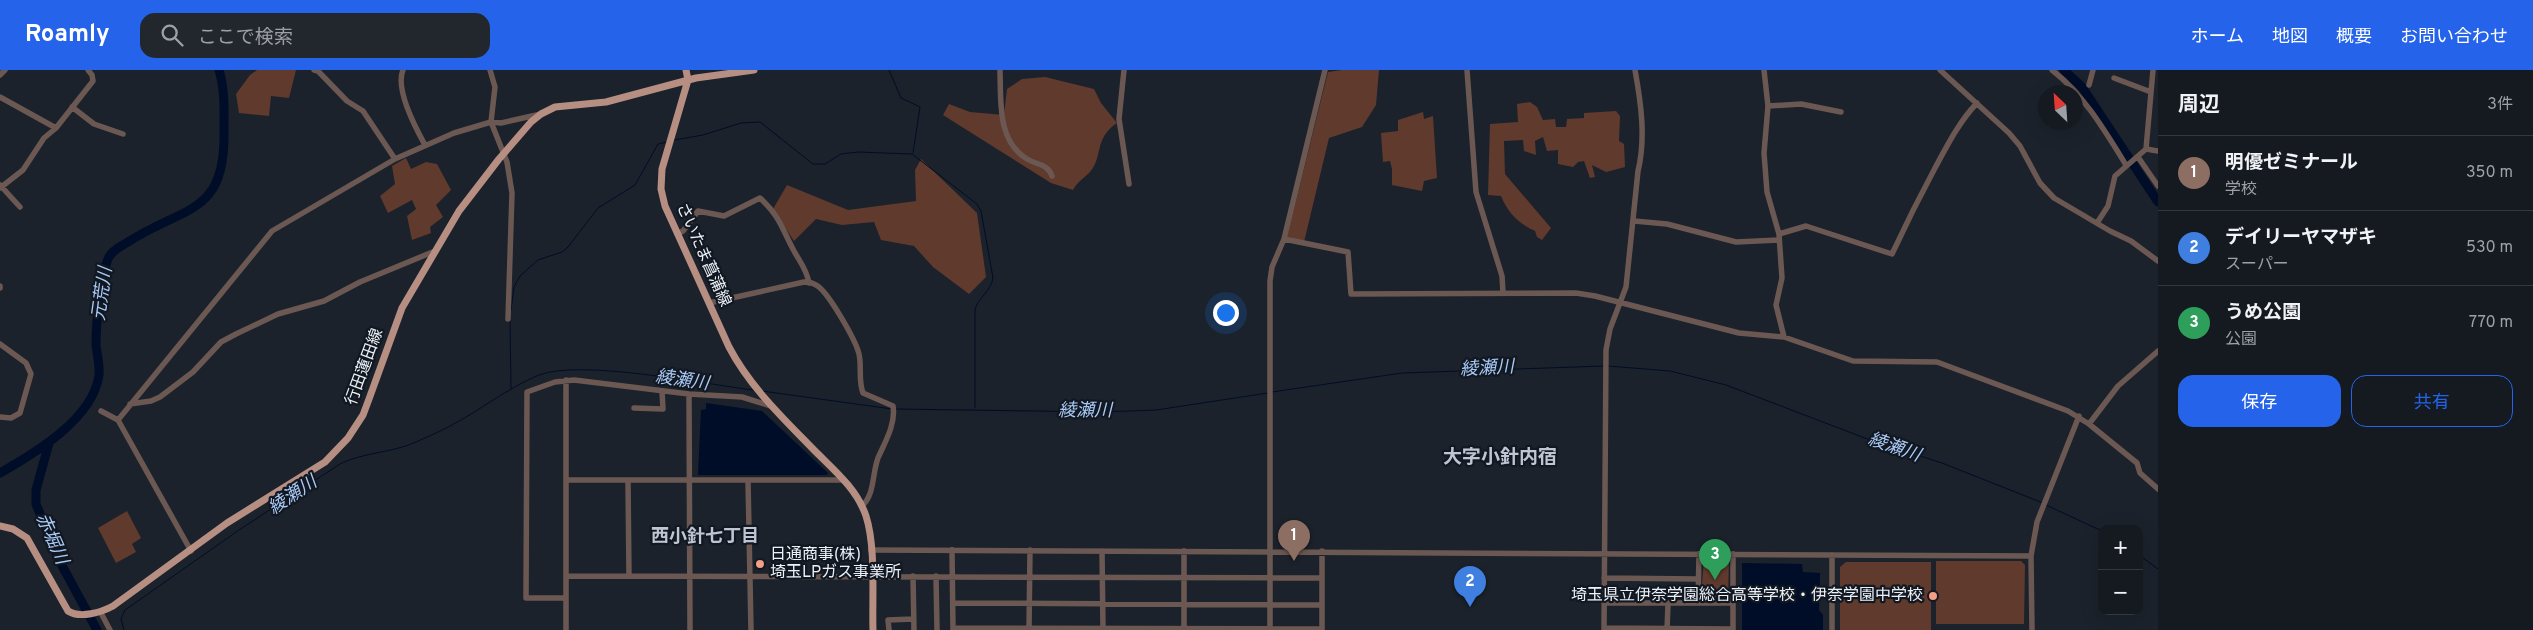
<!DOCTYPE html>
<html lang="ja">
<meta charset="utf-8">
<style>
:root{--surface:#141a20;--page:#21272d;--text:#f1f3f6;--muted:#9da1a5;--line:#33383e;--accent:#2563eb}
body{margin:0;font-family:Overpass,"Noto Sans JP",sans-serif;background:var(--page);color:var(--text)}
.controls{position:absolute;right:15px;bottom:15px;display:grid;overflow:hidden;border-radius:10px;box-shadow:0 5px 20px #0002}
.controls button{width:45px;height:45px;display:grid;place-items:center;padding:0;border:0;border-bottom:1px solid var(--line);background:var(--surface);color:var(--text);font:25px sans-serif}
.compass{position:absolute;left:2038px;top:15px;width:45px;height:45px;border-radius:50%;background:var(--surface);box-shadow:0 5px 20px #0002;rotate:335deg}
.you{position:absolute;left:1225px;top:242px;width:18px;height:18px;margin:-12px;border:4px solid #fff;border-radius:50%;background:#1a73e8;box-shadow:0 0 0 8px #1a73e833}
.badge{display:grid;place-items:center;width:32px;height:32px;border-radius:50%;background:var(--accent);color:#fff;font-size:16px;font-weight:700}
.pin{position:absolute;translate:-50% -41px;filter:drop-shadow(0 1px 2px #0008)}
.pin::after{content:'';position:absolute;top:26px;width:18px;height:15px;background:inherit;clip-path:polygon(0 0,100% 0,50% 100%)}
.list{margin:0;padding:0;list-style:none}
h2{display:flex;justify-content:space-between;align-items:center;height:65px;margin:0;padding:0 20px;font-size:21px}
h2 small{font-size:16px;font-weight:400;color:var(--muted)}
.list li{display:grid;grid-template-columns:32px 1fr auto;gap:15px;align-items:center;box-sizing:border-box;height:75px;padding:0 20px;border-top:1px solid var(--line)}
.list b{display:block;font-size:19px;white-space:nowrap}
.list p{margin:0;font-size:16px;white-space:nowrap;color:var(--muted)}
.list em{font-size:16px;font-style:normal;color:var(--muted)}
.actions{display:flex;gap:10px;padding:15px 20px}
.actions a{flex:1;padding:11px 0;border:1px solid var(--accent);border-radius:15px;text-align:center;font-size:18px;color:var(--accent)}
.actions .main{background:var(--accent);color:#fff}
.icon{flex:none;width:28px;height:28px;fill:none;stroke:currentColor;stroke-width:2;stroke-linecap:round;stroke-linejoin:round}
.map{position:relative;flex:none;width:2158px;height:560px;overflow:hidden}
header{display:flex;align-items:center;gap:30px;box-sizing:border-box;height:70px;padding:0 25px;background:var(--accent);color:#fff}
header strong{font-size:24px}
nav{display:flex;gap:28px;margin-inline-start:auto;font-size:18px}
.search{width:350px;height:45px;background:var(--page);display:flex;align-items:center;gap:12px;box-sizing:border-box;padding:0 18px;border-radius:15px;color:var(--muted);font-size:19px}
main{display:flex}
aside{flex:1;background:var(--surface)}
.map>svg:first-child{display:block}
</style>
<header>
<strong>Roamly</strong>
<div class="search"><svg class="icon" aria-label="search" viewBox="0 0 24 24"><circle cx="10" cy="10" r="6"/><path d="M15 15l6 6"/></svg>ここで検索</div>
<nav><a>ホーム</a><a>地図</a><a>概要</a><a>お問い合わせ</a></nav>
</header>
<main>
<div class="map">
<svg width="2158" height="560" viewBox="0 0 2158 560">
<rect width="100%" height="100%" fill="#1b222b"/>
<!-- green -->
<path fill="#603a2d" d="M257 0H296L289 28 271 26 269 46 239 43 236 24 250 5Z
M1342 0H1379L1376 35 1362 57 1329 68 1304 172 1287 167 1328 2Z
M1045 7 1094 19 1101 33 1117 53C1093 69 1104 87 1089 103 1083 109 1078 111 1073 120L1051 113 943 45 949 34 970 42 1004 45 1007 19 1022 9Z
M1530 32 1537 37 1543 50 1555 49 1556 57H1566L1567 49 1584 48V43L1616 41 1620 46 1619 71 1624 74 1625 97 1606 102 1592 95 1595 107 1590 108 1584 91 1578 92 1573 97 1558 94V80L1547 81 1543 67 1535 71 1536 85 1524 81 1523 70 1504 71 1505 104 1551 158 1542 170 1537 167 1535 161C1519 154 1508 143 1501 126L1488 125 1490 54 1518 52 1517 34Z
M1423 42 1424 49 1433 46 1437 108 1424 111 1422 121 1392 115V99L1390 91 1383 92 1381 63 1398 61V50Z
M406 88 411 99 426 92 437 94 451 120 436 135 443 147 430 157 431 163 412 170 407 146 416 139 412 130 388 143 380 126 395 114 392 96Z
M921 89 977 143 986 207 969 224 933 197 914 176 881 170 874 152 842 155 816 149 794 171 773 139 787 115 848 140 916 131 915 100Z
M127 441 141 468 132 474 136 482 116 493 98 458Z
M1704 487H1729L1728 531H1703L1701 528Z
M1936 491H2021L2025 495 2024 554H1936Z
M1846 492H1931V560H1840V497Z"/>
<!-- water -->
<path fill="#000d28" d="M706 333 762 341 828 403 827 405H698L701 340 706 339Z
M1742 493 1802 494 1803 502 1820 503 1819 540 1823 545V560H1742Z"/>
<g fill="none" stroke-linecap="round" stroke-linejoin="round">
<!-- stream -->
<path stroke="#000d28" stroke-width="1" d="M889 0 901 28 920 37 913 83
M674 70 703 65 741 53 760 52 813 94H825L841 84 858 82 912 84 977 134 981 141 993 208C991 221 979 227 975 239V338
M511 240 514 217 520 206 538 190 562 182 568 177 598 138 635 115 658 74 667 72
M510 249 511 318
M1608 296 1670 301 1726 315 1870 370 1942 393 2043 433
M762 321 892 339
M1272 322 1402 303 1604 296
M896 339 1101 342 1156 340 1268 323
M2046 435 2102 461
M2139 485 2158 499
M124 560 121 549 125 540 239 460 340 394C364 382 392 383 416 372 427 367 439 362 450 356 481 340 507 318 539 305 581 289 704 314 753 320"/>
<!-- river -->
<path stroke="#000d28" stroke-width="9" d="M2064 0 2082 17 2158 132
M49 373 36 420V434L60 492 97 560
M0 403C35 383 93 349 99 305 100 296 97 284 96 275 96 254 100 208 108 189 111 181 121 176 128 172 185 135 226 146 224 60 224 40 225 20 219 0"/>
<!-- minor -->
<path stroke="#6c5852" stroke-width="5.5" d="M314 0 318 1 347 31 363 41 395 89
M403 0C395 19 415 57 425 75
M490 0 495 17 491 52 507 92 512 123 508 249
M1000 0C1001 31 997 71 1027 89 1037 95 1048 94 1052 106
M1124 0 1119 49 1129 114
M1467 0 1476 122 1502 206 1503 223
M1764 0 1768 36 1764 83 1767 122 1779 164 1782 208 1776 235 1784 267
M1940 0 2009 63 2020 76 2040 113 2054 128 2110 161 2131 171 2158 191
M2052 0C2084 25 2105 61 2126 95
M0 5 5 0
M2114 8 2151 22
M2089 15 2093 0
M0 27 56 58
M1768 36 1801 34 1841 42
M72 37 94 54 123 64
M2146 79 2158 81
M2138 87 2158 116
M0 115 20 137
M0 118 23 100 44 68 56 58 93 11 92 5 88 0
M1634 151 1667 154 1736 172 1779 170
M2097 153 2108 136 2115 106 2146 79 2153 0
M677 164 683 161 698 141 724 146 760 128C781 148 781 157 794 181 800 192 807 200 809 213
M1779 164 1806 156 1892 184C1906 154 1920 126 1935 98 1948 74 1959 52 1977 33
M1284 169 1348 182 1351 224 1576 223 1595 226 1739 263 1784 267 1853 291 1937 292 2068 341 2089 354 2118 316 2158 281
M0 216V218
M709 233 804 212C808 212 813 213 816 215 828 221 856 271 859 284 862 297 858 310 863 323L893 336C896 354 885 372 878 388 872 404 875 424 862 436
M0 274 26 293 31 304 20 343 11 348 0 347
M566 310V560
M689 324 742 327 771 336
M130 334 151 331 160 327 193 302 221 272 236 264 278 244 324 231 360 212 435 181
M634 338 663 339 662 321
M101 341 118 350 191 481
M118 350 272 161 395 89 454 63 491 52 501 53 541 44
M2089 354 2137 393 2140 403 2158 419
M566 410H844
M628 410 629 506
M748 410 751 560
M871 480 2031 486
M952 480 953 560
M1102 481 1103 559
M1184 481V560
M566 506 1322 508
M913 506 914 560
M936 506 937 560
M1604 508 1698 509
M565 528H526L527 322 555 312 574 310 689 324 690 560
M953 533 1322 535
M1604 533H1733
M1698 533 1699 484
M101 543 110 560
M953 558 1322 559
M1604 558 1733 559
M889 560 888 550 913 549
M1029 560 1030 480
M1270 560V211L1272 197 1284 169 1325 0
M1322 560V481
M1604 560 1606 280 1610 259 1626 217 1638 101C1646 68 1641 33 1635 0
M1667 560 1668 534
M1733 560V484
M1832 560V485
M2032 560 2031 486 2037 452 2079 346"/>
<!-- major -->
<path stroke="#b78f82" stroke-width="7" d="M686 0 688 10 662 99 661 119 665 136 729 277C750 317 783 348 814 380 834 400 857 419 866 446 876 477 872 526 873 560
M0 456 13 459 27 468 68 541C80 549 102 542 113 536L227 453 325 392 348 368 363 345 369 329 402 238 459 141 499 89 531 52 541 44 555 37 606 32 696 8 754 0"/>
</g>
<!-- markers -->
<g fill="#f39f83" stroke="#121821" stroke-width="2">
<circle cx="760" cy="494" r="5"/>
<circle cx="1933" cy="526" r="5"/>
</g>
<g text-anchor="middle" dominant-baseline="central" stroke-width="4.5" stroke-linejoin="round" paint-order="stroke">
<!-- street labels -->
<g font-size="16" fill="#ecf0f7" stroke="#121821">
<text transform="translate(703 185) rotate(66)">さいたま菖蒲線</text>
<text transform="translate(365 297) rotate(-70)">行田蓮田線</text>
</g>
<!-- poi labels -->
<g font-size="16" fill="#ecf0f7" stroke="#121821" text-anchor="start">
<text x="770" y="485">日通商事(株)<tspan x="770" dy="18">埼玉LPガス事業所</tspan></text>
<text x="1923" y="526" text-anchor="end">埼玉県立伊奈学園総合高等学校・伊奈学園中学校</text>
</g>
<!-- water labels -->
<g font-size="18" font-style="italic" fill="#a9c9f6" stroke="#121821">
<text transform="translate(103 224) rotate(-82)">元荒川</text>
<text transform="translate(1487 299) rotate(-3)">綾瀬川</text>
<text transform="translate(682 311) rotate(8)">綾瀬川</text>
<text x="1085" y="341">綾瀬川</text>
<text transform="translate(1894 378) rotate(19)">綾瀬川</text>
<text transform="translate(293 426) rotate(-34)">綾瀬川</text>
<text transform="translate(51 469) rotate(66)">赤堀川</text>
</g>
<!-- neighbourhood labels -->
<g font-size="18" font-weight="bold" fill="#bdc6d2" stroke="#121821">
<text x="705" y="467">西小針七丁目</text>
</g>
<!-- quarter labels -->
<g font-size="19" font-weight="bold" fill="#bdc6d2" stroke="#121821">
<text x="1500" y="388">大字小針内宿</text>
</g>
</g>
</svg>
<div class="controls">
<button>+</button>
<button>−</button>
</div>
<svg class="compass" viewBox="-18 -18 36 36"><path d="M0-13l5 13h-10z" fill="#e53935"/><path d="M0 13l5-13h-10z" fill="#9da1a5"/></svg>
<div class="you"></div>
<div class="pin badge" style="left:1294px;top:491px;background:#8d6e63">1</div>
<div class="pin badge" style="left:1470px;top:537px;background:#3f7fe0">2</div>
<div class="pin badge" style="left:1715px;top:510px;background:#2e9e5b">3</div>
</div>
<aside>
<h2>周辺<small>3件</small></h2>
<ul class="list">
<li><span class="badge" style="background:#8d6e63">1</span><div><b>明優ゼミナール</b><p>学校</p></div><em>350 m</em></li>
<li><span class="badge" style="background:#3f7fe0">2</span><div><b>デイリーヤマザキ</b><p>スーパー</p></div><em>530 m</em></li>
<li><span class="badge" style="background:#2e9e5b">3</span><div><b>うめ公園</b><p>公園</p></div><em>770 m</em></li>
</ul>
<div class="actions"><a class="main">保存</a><a>共有</a></div>
</aside>
</main>
